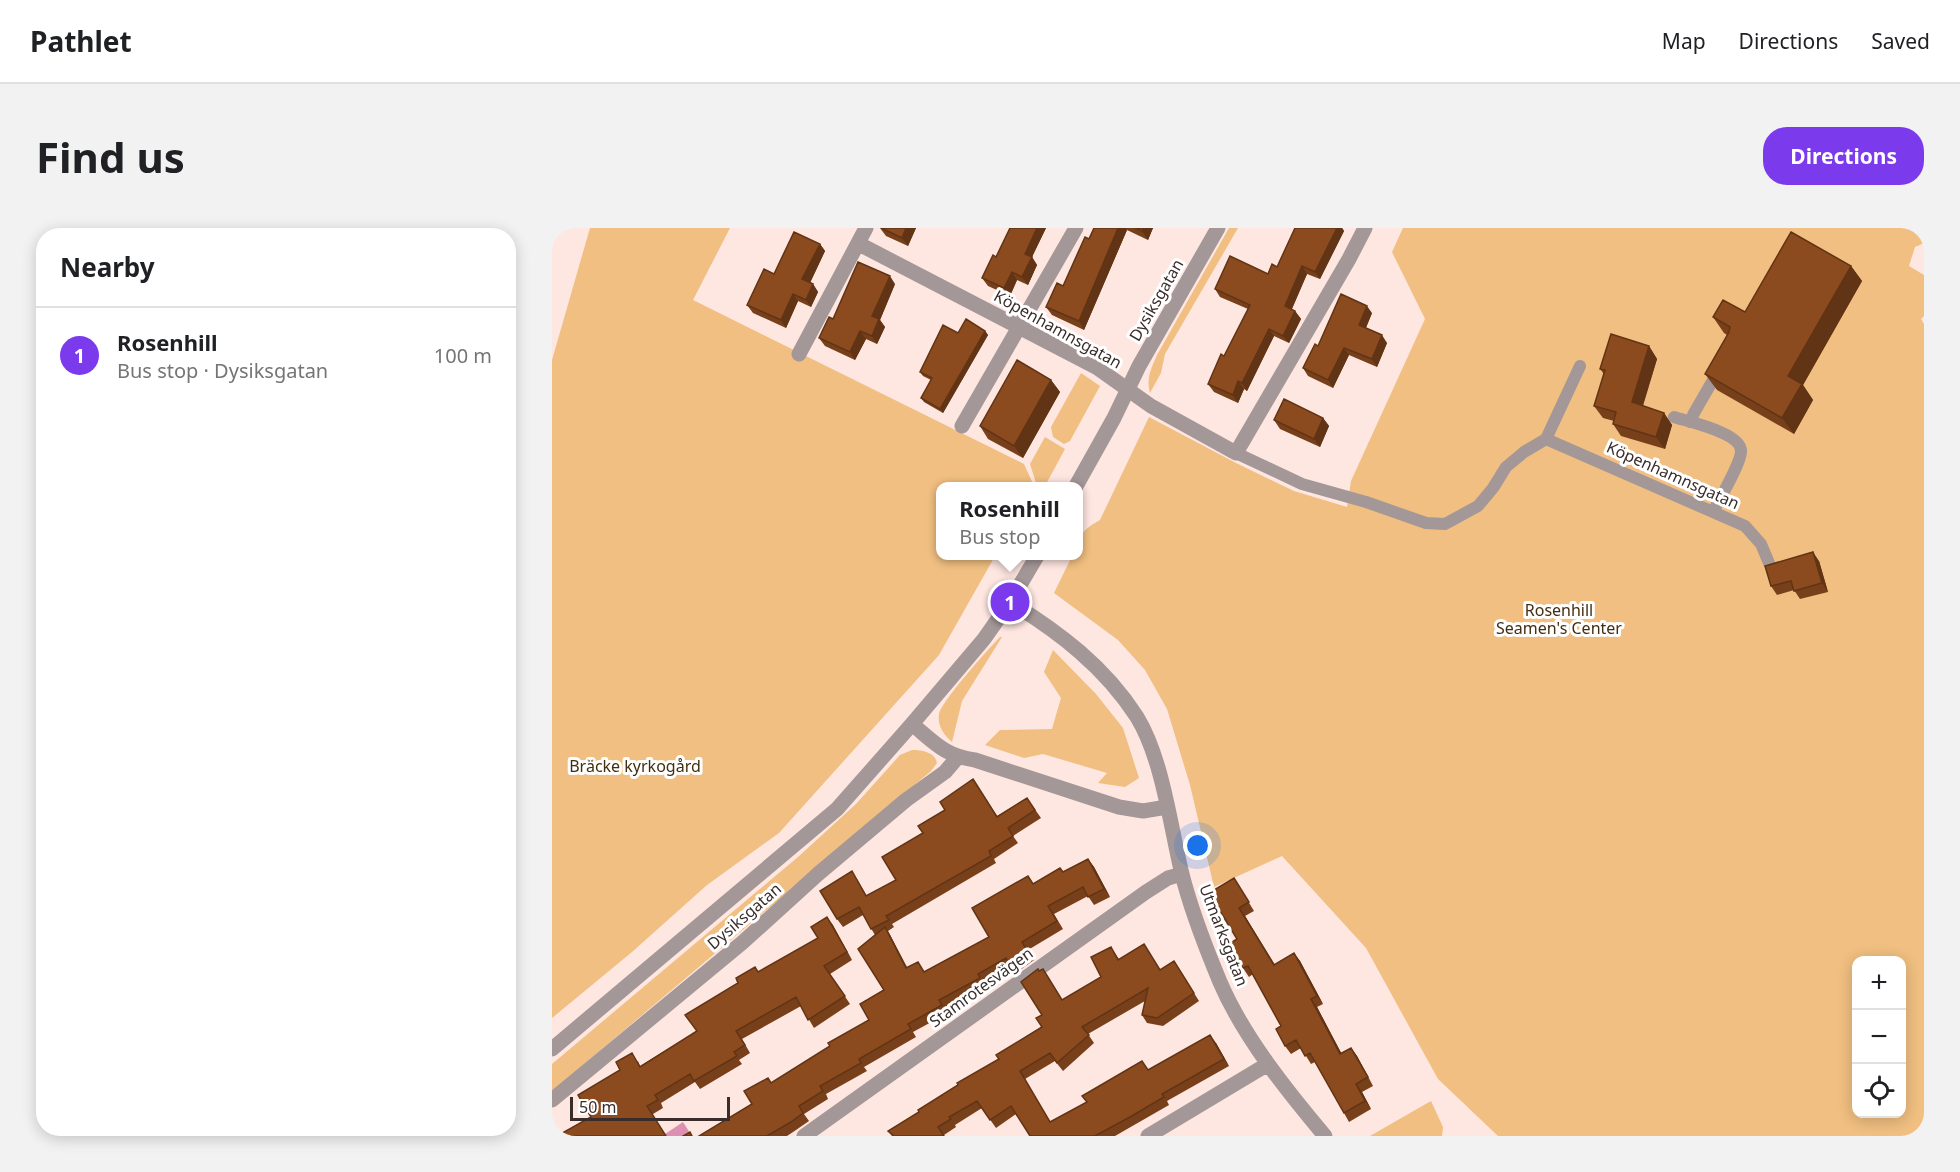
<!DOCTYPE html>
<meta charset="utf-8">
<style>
:root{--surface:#fff;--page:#f2f2f2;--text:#202124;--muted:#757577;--line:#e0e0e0;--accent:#7c3aed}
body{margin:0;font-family:"Noto Sans",sans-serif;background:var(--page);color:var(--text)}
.controls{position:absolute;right:18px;bottom:18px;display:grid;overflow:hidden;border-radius:12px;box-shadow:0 3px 15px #0003}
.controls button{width:54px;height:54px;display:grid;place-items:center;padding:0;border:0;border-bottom:2px solid var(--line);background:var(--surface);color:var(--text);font:30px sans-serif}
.scale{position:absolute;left:18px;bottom:15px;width:160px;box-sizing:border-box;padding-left:6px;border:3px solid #392d2b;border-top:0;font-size:16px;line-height:21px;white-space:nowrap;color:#392d2b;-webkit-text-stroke:4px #fff;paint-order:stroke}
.you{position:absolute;left:646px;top:618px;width:21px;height:21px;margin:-15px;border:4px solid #fff;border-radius:50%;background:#1a73e8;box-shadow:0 0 0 9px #1a73e833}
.badge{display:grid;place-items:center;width:39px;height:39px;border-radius:50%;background:var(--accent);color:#fff;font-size:20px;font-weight:700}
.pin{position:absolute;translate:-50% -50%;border:3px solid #fff;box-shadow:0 2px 6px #0006}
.popup{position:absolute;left:384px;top:254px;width:147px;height:78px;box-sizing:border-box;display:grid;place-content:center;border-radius:12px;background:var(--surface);filter:drop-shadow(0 2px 4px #0005);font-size:20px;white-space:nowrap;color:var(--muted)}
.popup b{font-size:22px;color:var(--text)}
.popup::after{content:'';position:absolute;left:50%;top:100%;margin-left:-12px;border:12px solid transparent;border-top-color:var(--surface)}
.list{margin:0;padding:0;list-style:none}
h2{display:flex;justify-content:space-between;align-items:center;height:78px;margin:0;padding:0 24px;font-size:26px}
h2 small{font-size:20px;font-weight:400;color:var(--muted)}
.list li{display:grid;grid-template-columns:39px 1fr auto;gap:18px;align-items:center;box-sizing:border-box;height:96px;padding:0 24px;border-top:2px solid var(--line)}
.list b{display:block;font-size:22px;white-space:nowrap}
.list p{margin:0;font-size:20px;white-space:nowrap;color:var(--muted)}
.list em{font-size:20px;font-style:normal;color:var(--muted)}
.icon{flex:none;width:33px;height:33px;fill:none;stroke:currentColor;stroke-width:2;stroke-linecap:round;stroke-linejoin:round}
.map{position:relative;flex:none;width:1372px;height:908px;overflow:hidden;border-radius:24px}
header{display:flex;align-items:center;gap:36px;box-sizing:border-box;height:84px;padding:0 30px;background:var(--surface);border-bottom:2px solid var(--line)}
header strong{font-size:28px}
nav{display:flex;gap:33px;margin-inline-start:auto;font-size:21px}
.intro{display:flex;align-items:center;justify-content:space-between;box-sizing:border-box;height:144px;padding:0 36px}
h1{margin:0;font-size:42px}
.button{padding:15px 27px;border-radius:24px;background:var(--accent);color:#fff;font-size:21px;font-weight:700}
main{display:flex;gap:36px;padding:0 36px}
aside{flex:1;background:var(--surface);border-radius:24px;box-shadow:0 3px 15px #0003}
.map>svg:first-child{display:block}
</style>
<header>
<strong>Pathlet</strong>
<nav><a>Map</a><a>Directions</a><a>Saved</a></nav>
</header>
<div class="intro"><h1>Find us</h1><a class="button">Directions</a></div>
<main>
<aside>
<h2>Nearby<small></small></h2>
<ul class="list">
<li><span class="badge">1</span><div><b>Rosenhill</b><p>Bus stop · Dysiksgatan</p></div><em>100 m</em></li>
</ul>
</aside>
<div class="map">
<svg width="1372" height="908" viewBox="0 0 1372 908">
<rect width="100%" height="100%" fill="#fee6e1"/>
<!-- green -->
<path fill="#f0bf81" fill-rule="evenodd" d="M38 0H178L141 72 472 236 482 258H389V328H443L387 427 227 605 155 657 80 724 0 790V132Z
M677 0H686L613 126 609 145 598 165C594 150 599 141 605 127Z
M851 0H1372V15L1363 19 1357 38 1372 47V88L1369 91 1372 96V908H946L886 851 814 720 730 628 662 659 638 557 615 481 593 442 566 412 502 365 520 328H527C527 306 529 303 548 292L597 189 684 235 742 263 795 279 799 253 873 91 840 24ZM1304 732H1350V886H1304Z
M529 145 548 158 518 213 512 216 501 209 499 199Z
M493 209 513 221 493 258H485L478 236Z
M448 409H450L410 473 400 514C392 507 385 498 387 486 390 473 437 420 448 409Z
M501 422 544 466 571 500 587 550 573 559 546 555 555 545 491 526 472 530 433 517 448 502 500 501 509 470 492 444Z
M360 522C370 522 383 524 385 535L379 543 0 863V836L246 629 304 576 348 527Z
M879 873 891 899 890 908H818Z"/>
<!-- water -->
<path fill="#de90b2" d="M131 894 138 905 133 908H110Z"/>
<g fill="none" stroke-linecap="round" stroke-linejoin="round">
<!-- service -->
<path stroke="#a49798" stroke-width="12" d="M1122 189C1137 194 1191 205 1189 224 1188 237 1168 270 1161 284
M1138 194 1142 185 1168 140
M994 211 1193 298 1209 316 1217 335
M684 225 750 256 814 274 874 295 893 296 926 278 941 260 954 239 972 224 994 211 1028 138"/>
<!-- minor -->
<path stroke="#a49798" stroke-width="15" d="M307 16 544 139 599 178 684 225 797 31 813 0
M247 126 314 0
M410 198 524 0
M524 258 562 190 587 138 666 0
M458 374C507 404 553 439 585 489 610 530 618 595 629 642 638 680 653 718 668 754 691 808 735 863 773 908
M360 496C383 515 393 528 423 532L567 579 591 583 615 579
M0 821 285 581 360 496 432 411 458 374 485 328
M0 872 191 714 266 646 354 572 393 544 405 530
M252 908 594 664 616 650 630 646
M596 908 716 836"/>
</g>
<!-- wall -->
<path fill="#78401a" d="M328 0H364L356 18 334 8Z
M458 0H494L480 29 485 37 476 57 465 52 458 68 436 58 430 50 444 29Z
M542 0H601L596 12 575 2 532 102 500 87 494 79 511 58Z
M743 0H790L792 3 768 51 755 46 740 81 743 83 749 91 737 115 722 108 695 163 692 161 686 175 662 164 656 156 672 128 696 81 668 69 663 61 716 46 725 39Z
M268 16 273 23 258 55 261 56 266 64 259 79 246 73 234 100 201 85 195 77 222 46Z
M1299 38 1310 53 1251 157 1261 172 1242 206 1165 162 1153 146 1175 107 1172 105 1161 89 1193 84Z
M343 56 328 92 333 99 325 116 314 111 303 132 273 118 267 110 281 91Z
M820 85 814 100 835 115 825 139 797 127 781 160 756 148 751 140 766 118Z
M433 103 436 107 391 185 372 174 369 170 379 152 371 148 368 144 406 105Z
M1097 118 1105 131 1091 178 1112 185 1120 197 1113 221 1069 208 1061 196 1062 193 1051 190 1042 178 1052 146 1048 141Z
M499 152 508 164 471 230 436 211 428 198Z
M771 190 777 198 768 219 728 201 722 192Z
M1267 333 1276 364 1248 371 1242 362 1225 367 1219 358Z
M421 551 445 588 475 570 489 590 461 608 466 615 442 631 444 635 340 696 342 699 336 703 355 739 372 744 437 709 481 656 511 644 536 631 542 639 558 669 542 677 536 668 502 686 511 701 476 722 482 732 464 745 459 738 431 754 433 758 393 780 396 785 361 804 364 809 312 839 315 843 274 866 276 871 252 886 257 893 244 902 235 908H147L200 876 216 850 219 855 278 818 317 792 332 762 323 707 311 687 291 699 285 691 305 651 315 668 344 652 371 605 393 582Z
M682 650 702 683 693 688 722 737 742 725 748 733 771 776 765 779 789 825 799 820 805 828 821 858 810 864 819 881 797 894 792 885 763 834 759 836 749 820 739 826 733 818 729 798 701 746 697 749 691 740 685 711Z
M275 689 300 732 278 746 298 776 262 800 249 778 190 811 198 825 187 832 190 836 148 861 143 854 109 875 111 880 101 886 39 889 86 833 88 838 145 803 207 744 266 710Z
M559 719 567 731 597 724 608 742 622 733 647 773 611 798 595 795 590 787 593 773 536 806 542 815 511 843 503 833 473 851 498 894 596 842 664 815 677 838 615 873 617 877 563 908H478L464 886 444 900 430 880 403 897 404 899 392 907V908H340L336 903 367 884 447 831 490 799V787L487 743 496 749 510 772 549 749Z"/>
<!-- shaded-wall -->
<path fill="#613415" d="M354 0H364L356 18 350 10Z
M485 0H494L480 29 485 37 476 57 470 49 473 26Z
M566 0H573L575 2 532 102 527 93Z
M591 0H601L596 12 590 3Z
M785 0H790L792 3 768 51 763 44Z
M268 16 273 23 256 59 250 51Z
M750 38 755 46 738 85 733 78Z
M1299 38 1310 53 1251 157 1261 172 1242 206 1230 190 1236 148Z
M460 44 465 52 458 68 452 60Z
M338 48 343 56 328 92 333 99 325 116 320 108V88Z
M261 56 266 64 259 79 254 72Z
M241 66 246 73 234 100 229 92Z
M815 78 820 85 812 104 807 97Z
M743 83 749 91 737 115 731 108Z
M717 101 722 108 695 163 690 155Z
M308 103 314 111 303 132 298 124Z
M433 103 436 107 391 185 388 181Z
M830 107 835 115 825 139 820 131Z
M1097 118 1105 131 1088 186 1080 174Z
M792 120 797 127 781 160 776 152Z
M499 152 508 164 471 230 462 218Z
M686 153 692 161 686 175 681 167Z
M1112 185 1120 197 1113 221 1104 209Z
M771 190 777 198 768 219 762 211Z
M1261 324 1267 333 1276 364 1270 355Z
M536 631 542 639 558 669 552 661Z
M687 680 693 688 728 745 722 737Z
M275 689 281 697 300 732 295 724Z
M333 699 338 707 359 748 354 740Z
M742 725 748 733 771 776 765 768Z
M759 771 765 779 794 834 788 826Z
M658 807 664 815 677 838 672 831Z
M799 820 805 828 821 858 816 849Z
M804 856 810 864 819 881 813 873Z"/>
<!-- building -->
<path fill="#8b4b1e" stroke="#613415" stroke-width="1.5" d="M329 0H354L350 10Z
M458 0H485L473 26 480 29 470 49 460 44 452 60 430 50 441 27 444 29Z
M542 0H566L527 93 494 79 505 55 511 58 533 9 537 11Z
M583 0H591L590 3Z
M743 0H785L763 44 750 38 733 78 743 83 731 108 717 101 690 155 686 153 681 167 656 156 669 126 672 128 698 77 663 61 678 28 716 46 720 36 725 39Z
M242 4 268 16 250 51 261 56 254 72 241 66 229 92 195 77 212 41 222 46Z
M1239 4 1299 38 1236 148 1250 156 1230 190 1153 146 1177 104 1178 99 1161 89 1171 72 1193 84Z
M306 34 338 48 320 88 327 91 320 108 308 103 298 124 267 110 277 89 281 91Z
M789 66 815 78 807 97 830 107 820 131 792 120 776 152 751 140 763 116 766 118Z
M414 91 433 103 388 181 369 170 380 150 368 144 391 97 406 105Z
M1059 106 1097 118 1080 174 1112 185 1104 209 1061 196 1064 184 1042 178 1053 142 1048 141Z
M465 132 499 152 462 218 428 198Z
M732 171 771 190 762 211 722 192Z
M1261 324 1270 355 1242 363 1239 353 1219 358 1213 338Z
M421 551 445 589 475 570 483 582 456 600 461 608 437 623 439 628 334 688 337 692 319 701 307 679 285 691 268 663 300 643 314 668 344 652 330 629 371 605 366 598 393 582 388 574Z
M536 631 552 661 536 669 531 659 496 678 505 693 470 714 476 724 458 737 454 730 426 746 428 750 387 772 390 777 356 796 359 801 307 831 309 835 268 858 271 863 247 878 251 885 239 894 215 908H147L200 876 192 863 216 850 219 855 278 818 276 815 317 792 308 776 332 762 306 721 333 699 354 740 366 734 372 744 437 709 420 680 476 648 481 656 508 640 511 644Z
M682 650 697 674 687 680 722 737 742 725 765 768 759 771 788 826 799 820 816 849 804 856 813 873 792 885 758 825 753 828 744 812 733 818 724 801 729 798 696 738 691 740 677 716 685 711 657 665Z
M275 689 295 724 272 738 293 768 256 792 244 769 184 803 193 817 182 824 185 828 142 853 138 846 103 867 106 872 95 878 114 908H5L39 889 26 867 68 842 64 834 80 825 88 839 145 803 133 787 186 755 184 750 203 739 206 744 266 710 259 699Z
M592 716 608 742 622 733 642 765 605 790 590 787 596 760 530 799 537 807 505 835 498 825 468 843 498 894 535 874 530 868 590 833 596 842 658 807 672 831 610 866 612 869 578 889 543 908H478L459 878 438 892 425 873 397 889 399 891 386 899 392 908H342L336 903 367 884 366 882 406 857 405 855 447 831 444 827 490 799 484 790 490 787 469 754 486 741 487 743 491 741 510 772 549 749 539 729 559 719 566 732Z
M138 904 140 908H131Z"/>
<g text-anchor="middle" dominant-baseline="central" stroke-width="6" stroke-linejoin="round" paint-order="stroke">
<!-- street labels -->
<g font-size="16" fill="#392d2b" stroke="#fff">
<text transform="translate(604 72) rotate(-60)">Dysiksgatan</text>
<text transform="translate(506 101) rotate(29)">Köpenhamnsgatan</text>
<text transform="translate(1121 247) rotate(24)">Köpenhamnsgatan</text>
<text transform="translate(192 688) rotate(-41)">Dysiksgatan</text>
<text transform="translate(672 707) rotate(69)">Utmarksgatan</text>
<text transform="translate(429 759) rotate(-36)">Stamrotesvägen</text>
</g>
<!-- park labels -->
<g font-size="16" fill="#432e10" stroke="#fff">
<text x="1007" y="382">Rosenhill<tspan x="1007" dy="18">Seamen's Center</tspan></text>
<text x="83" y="538">Bräcke kyrkogård</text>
</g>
</g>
</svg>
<div class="controls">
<button>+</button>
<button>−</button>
<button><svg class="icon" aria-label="locate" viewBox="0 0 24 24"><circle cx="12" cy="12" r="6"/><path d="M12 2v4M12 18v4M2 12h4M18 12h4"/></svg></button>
</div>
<div class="scale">50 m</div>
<div class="you"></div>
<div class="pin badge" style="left:458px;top:374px">1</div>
<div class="popup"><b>Rosenhill</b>Bus stop</div>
</div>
</main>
